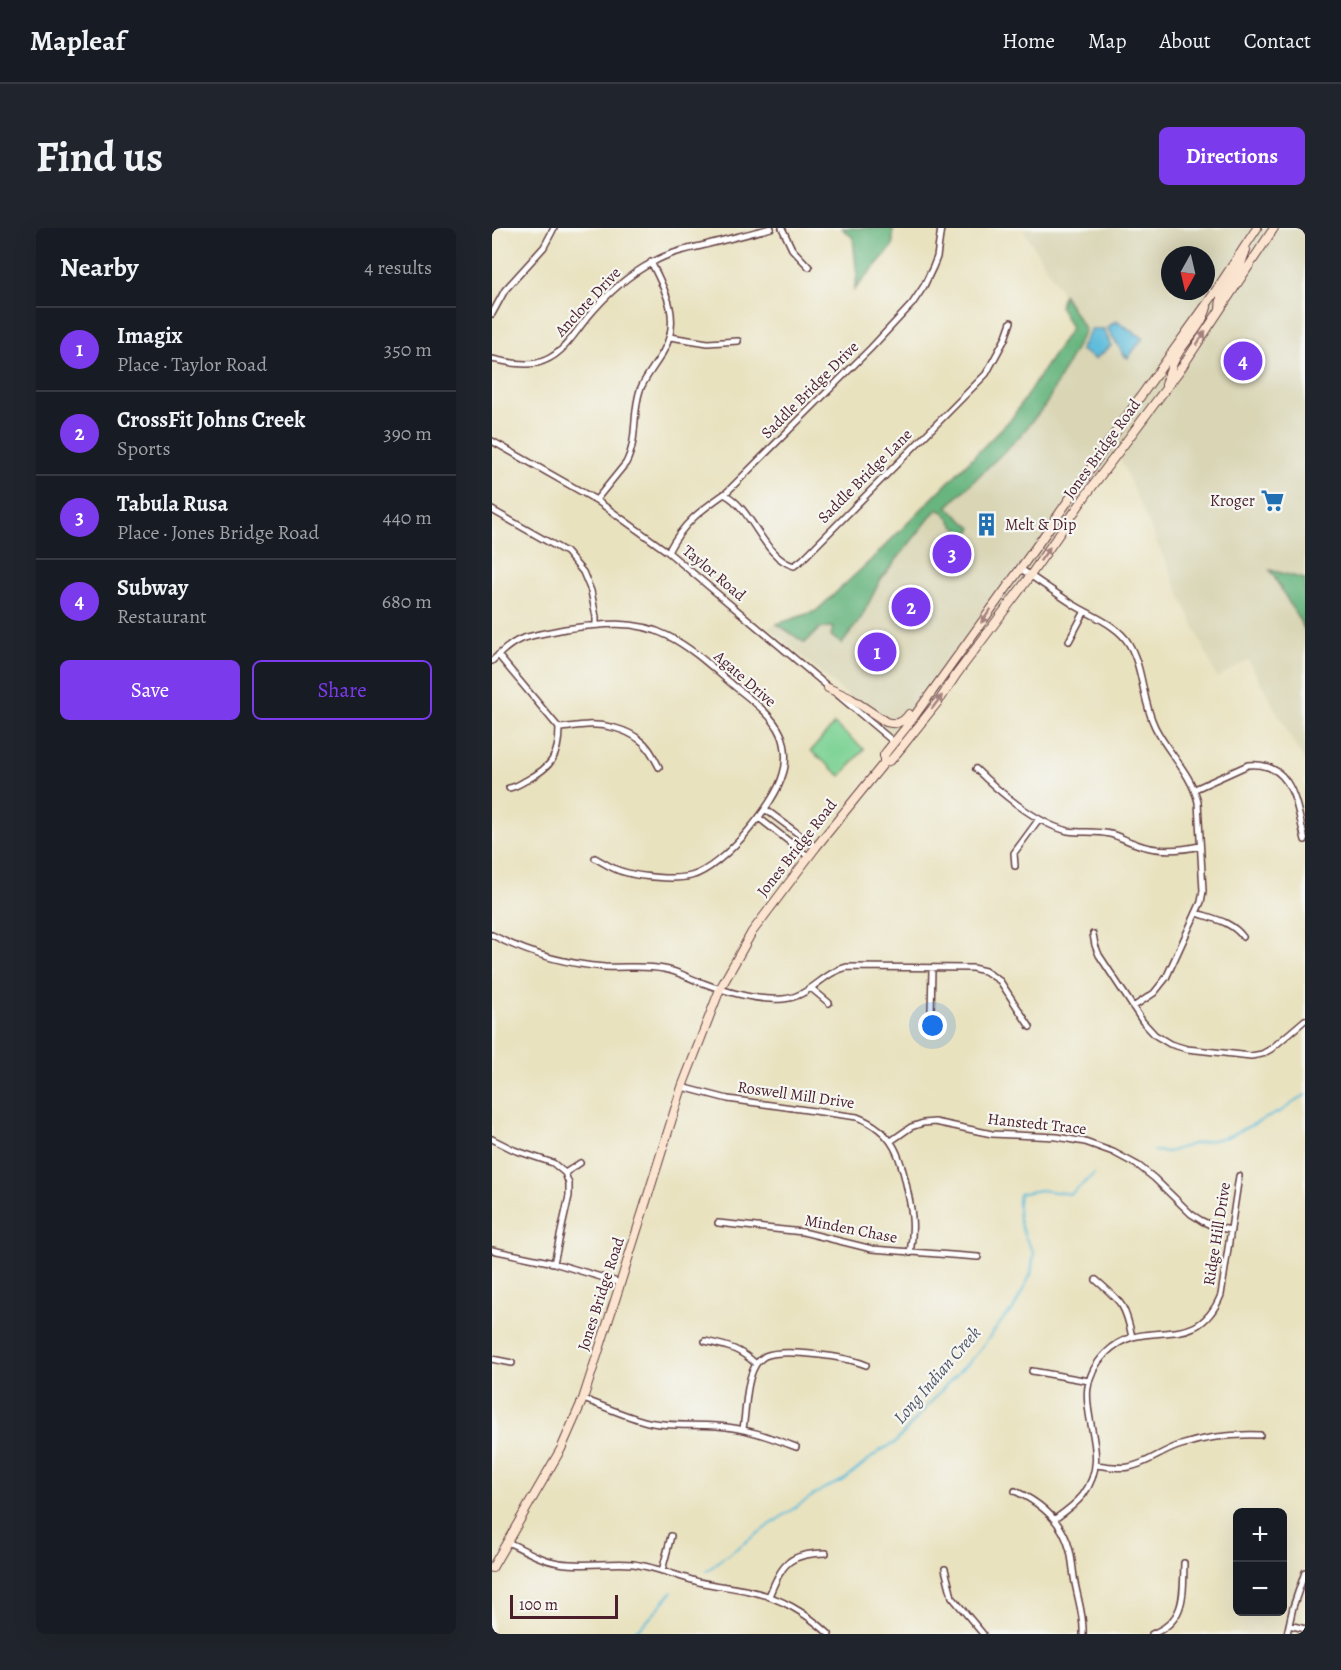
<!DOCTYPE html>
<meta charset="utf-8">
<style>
:root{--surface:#171b24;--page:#20242c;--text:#f1f3f6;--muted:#9ea1a6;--line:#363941;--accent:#7c3aed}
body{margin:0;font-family:Alegreya,serif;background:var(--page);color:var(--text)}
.controls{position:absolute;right:18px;bottom:18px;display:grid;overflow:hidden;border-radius:9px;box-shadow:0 6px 24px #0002}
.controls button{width:54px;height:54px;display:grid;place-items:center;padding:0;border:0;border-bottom:2px solid var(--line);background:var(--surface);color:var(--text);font:30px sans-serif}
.compass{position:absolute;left:669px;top:18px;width:54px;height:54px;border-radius:50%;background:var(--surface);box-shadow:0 6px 24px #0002;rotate:188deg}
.scale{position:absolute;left:18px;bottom:15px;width:108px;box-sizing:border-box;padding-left:6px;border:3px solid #4a1f2b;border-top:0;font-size:16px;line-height:21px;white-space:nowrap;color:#4a1f2b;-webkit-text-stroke:4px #f6f6f2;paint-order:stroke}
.you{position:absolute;left:441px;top:798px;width:21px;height:21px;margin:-15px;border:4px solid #fff;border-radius:50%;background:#1a73e8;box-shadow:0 0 0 9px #1a73e833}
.badge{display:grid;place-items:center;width:39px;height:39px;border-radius:50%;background:var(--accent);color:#fff;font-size:20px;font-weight:700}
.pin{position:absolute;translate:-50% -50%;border:3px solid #fff;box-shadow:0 2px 6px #0006}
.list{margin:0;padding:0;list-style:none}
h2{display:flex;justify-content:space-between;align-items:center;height:78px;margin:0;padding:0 24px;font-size:26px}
h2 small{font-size:20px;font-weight:400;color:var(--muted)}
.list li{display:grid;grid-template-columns:39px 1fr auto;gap:18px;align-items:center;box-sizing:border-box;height:84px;padding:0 24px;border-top:2px solid var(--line)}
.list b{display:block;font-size:22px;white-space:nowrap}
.list p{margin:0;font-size:20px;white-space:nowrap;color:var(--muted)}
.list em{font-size:20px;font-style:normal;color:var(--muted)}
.actions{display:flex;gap:12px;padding:18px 24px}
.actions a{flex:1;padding:14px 0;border:2px solid var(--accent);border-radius:9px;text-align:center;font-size:21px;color:var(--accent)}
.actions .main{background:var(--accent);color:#fff}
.map{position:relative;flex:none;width:813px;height:1406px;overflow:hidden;border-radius:9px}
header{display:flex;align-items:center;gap:36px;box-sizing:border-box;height:84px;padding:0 30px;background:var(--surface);border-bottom:2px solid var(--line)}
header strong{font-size:28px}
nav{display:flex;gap:33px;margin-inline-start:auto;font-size:21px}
.intro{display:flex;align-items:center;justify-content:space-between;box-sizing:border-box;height:144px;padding:0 36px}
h1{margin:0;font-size:42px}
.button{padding:15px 27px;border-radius:9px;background:var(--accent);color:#fff;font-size:21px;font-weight:700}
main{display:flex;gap:36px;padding:0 36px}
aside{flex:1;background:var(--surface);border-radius:9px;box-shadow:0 6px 24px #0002}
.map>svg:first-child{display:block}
</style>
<header>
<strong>Mapleaf</strong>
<nav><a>Home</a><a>Map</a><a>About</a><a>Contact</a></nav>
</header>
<div class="intro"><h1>Find us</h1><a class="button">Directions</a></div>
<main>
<aside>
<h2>Nearby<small>4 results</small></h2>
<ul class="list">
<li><span class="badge">1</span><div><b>Imagix</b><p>Place · Taylor Road</p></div><em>350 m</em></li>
<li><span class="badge">2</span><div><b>CrossFit Johns Creek</b><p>Sports</p></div><em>390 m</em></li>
<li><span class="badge">3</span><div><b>Tabula Rusa</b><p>Place · Jones Bridge Road</p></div><em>440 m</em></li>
<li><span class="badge">4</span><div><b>Subway</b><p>Restaurant</p></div><em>680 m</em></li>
</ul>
<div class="actions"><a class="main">Save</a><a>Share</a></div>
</aside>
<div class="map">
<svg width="813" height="1406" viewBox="0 0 813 1406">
<rect width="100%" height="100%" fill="#f6f6f2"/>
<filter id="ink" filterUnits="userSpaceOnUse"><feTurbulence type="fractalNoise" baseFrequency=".0167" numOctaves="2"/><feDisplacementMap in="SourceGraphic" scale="12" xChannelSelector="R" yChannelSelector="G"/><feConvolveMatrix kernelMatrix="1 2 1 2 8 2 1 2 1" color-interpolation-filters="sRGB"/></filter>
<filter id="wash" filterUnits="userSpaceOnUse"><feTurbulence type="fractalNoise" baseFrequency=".008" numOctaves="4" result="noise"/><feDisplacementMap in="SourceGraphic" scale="24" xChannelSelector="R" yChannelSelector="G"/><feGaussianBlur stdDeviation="1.35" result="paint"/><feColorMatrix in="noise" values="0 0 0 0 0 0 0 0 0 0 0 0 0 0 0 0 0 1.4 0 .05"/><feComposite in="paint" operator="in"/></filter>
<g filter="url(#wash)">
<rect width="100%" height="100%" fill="#e9e2bf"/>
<!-- built -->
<path fill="#d9d5b5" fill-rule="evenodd" d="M530 0H813V535L756 432 725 450 627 229 481 414 407 512 276 399 285 396 313 415 328 400 341 399 369 390 389 351 446 281 453 285 463 299 480 300 454 279 529 207 554 176 593 102ZM678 27H714V63H678Z"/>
<!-- green -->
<path fill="#7fd396" stroke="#647960" stroke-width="1.5" d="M342 496 372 521 349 548 319 523Z"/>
<!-- forest -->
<path fill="#67b57f" stroke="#586a55" stroke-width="1.5" d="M350 0H401V18L362 62 365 48 361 10Z
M571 66 593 102 554 176 529 207 455 279 480 300 476 308 463 299 453 285 445 281 389 351 369 390 350 416 339 408 341 399 328 400 313 415 285 396 324 383 378 333 520 190 579 100 568 79Z
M778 342 813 351V402Z"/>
<!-- water -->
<path fill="#5bbbda" stroke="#526d82" stroke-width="1.5" d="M624 93 651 110 636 130 633 128 615 100Z
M599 101H612L619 118 603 131 588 122Z"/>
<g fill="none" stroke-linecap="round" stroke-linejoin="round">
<!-- stream -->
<path stroke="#5bbbda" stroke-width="2" d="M662 923 676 924 701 916 735 909 789 883 813 867
M215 1343 231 1330 292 1287 331 1261 352 1252 389 1222 403 1215 455 1156 483 1128 512 1090 521 1082 539 1046 542 1025C530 1006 523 989 527 966L548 962 579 966 602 946
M140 1406 157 1391 180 1364"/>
</g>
</g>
<g filter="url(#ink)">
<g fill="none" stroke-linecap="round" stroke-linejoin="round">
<defs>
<path id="minor" d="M290 0 300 21 317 39
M0 86 13 62 52 19 62 0
M178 109 216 115 246 113
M0 131C15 134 30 138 45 135 70 129 80 108 95 90 113 68 136 47 161 34 177 25 195 21 213 17 235 11 257 6 279 0
M0 213 104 272 176 324 403 515
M232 266C262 281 270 329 302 338L310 332 494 146 513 111 519 94
M104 272 134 235C146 212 140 186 148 162 154 147 165 136 172 122 189 91 174 63 159 34
M0 282 74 324 91 344 99 363 104 389V397
M176 324C191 295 209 282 235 264L379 120 420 76 432 58 441 39 445 29 449 0
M529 341C546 353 564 365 582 377 600 388 626 397 637 416 652 442 650 473 663 499 676 525 699 545 706 574L711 663 709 674 674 750 662 765 641 779
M577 413 593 383
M6 427 67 500C67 529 59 539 35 552 29 555 24 559 17 560
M0 433C8 425 19 415 29 411 43 406 59 404 73 401 108 396 143 391 176 408 200 420 221 440 241 457 258 471 280 486 289 506 294 517 295 535 291 546 283 577 230 640 199 648 183 652 148 649 132 644 122 642 112 635 103 630
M67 500C76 500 85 497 95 497 113 496 134 501 148 512 157 518 162 530 167 539
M484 541C506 563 545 596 576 603 590 605 604 603 618 606 627 608 635 613 644 616 665 624 686 623 708 618
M703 561 756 537C802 533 804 578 813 612
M273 581 324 619
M267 590 317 629
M523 638 522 625 547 591
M705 685C723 691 740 694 751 709
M601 706 603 717 607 727 651 794 663 807 678 816 695 821 759 828 770 826 779 821 813 792
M0 707C35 725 73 736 113 739 133 740 153 737 172 741 186 743 198 751 211 755 235 764 265 773 291 771 318 769 330 745 355 739L480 740 493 743 508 753 538 799
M319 760 337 775
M439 785 440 741
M190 859 236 871 365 889C402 903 409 929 416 965 421 988 422 1002 418 1025
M0 911 22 922 61 935 73 945 77 956V968L62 1035
M399 913 419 899 431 895 443 894 500 906 565 909 593 914 621 924 647 938 662 950 699 986 710 993 723 999 739 1002
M73 945 88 935
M226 995 311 1004 380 1021 486 1029
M0 1022 62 1035 129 1055
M604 1052C629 1074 633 1075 640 1109
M213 1113C235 1118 247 1120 264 1136
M0 1131 20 1135
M540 1143 597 1153
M91 1171C112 1178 134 1189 156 1194 178 1199 202 1196 225 1198 253 1200 278 1209 304 1219
M251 1201C254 1183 254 1153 263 1138 265 1134 270 1130 273 1128 292 1120 355 1129 374 1137
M604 1237C614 1238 626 1241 637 1239 655 1236 671 1222 689 1217 714 1209 741 1206 768 1207
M523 1263C549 1275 571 1293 578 1323 581 1335 581 1348 584 1360 587 1375 592 1390 591 1406
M563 1291C573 1284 583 1277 591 1267 628 1218 567 1172 614 1125 654 1085 703 1130 729 1067L747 948
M16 1314C32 1322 49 1332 67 1335 92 1339 116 1334 141 1336 163 1339 185 1348 207 1354 224 1358 241 1359 257 1363 289 1370 313 1384 337 1406
M453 1341 460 1369 491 1406
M170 1343 179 1308
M277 1368C291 1335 296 1326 334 1325
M797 1397 813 1401
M660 1406C694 1393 691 1367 692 1335
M795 1406 801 1379 813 1344"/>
<path id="secondary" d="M728 81 729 69 747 41 754 22
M674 157C677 144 682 131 689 121 699 107 711 95 715 79
M336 460 358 470 394 494C404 497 411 495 417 486
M392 535V527L395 523 416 497 551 309 646 172 717 73 765 0
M0 1340 69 1221 91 1171 124 1069 190 859 228 761 260 704 324 619 392 535 399 532 409 520 449 470 464 447 533 355 597 263 690 139 782 0"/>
</defs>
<!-- minor casing -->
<use href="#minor" stroke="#623c41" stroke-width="8"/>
<!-- secondary casing -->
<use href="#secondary" stroke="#623c41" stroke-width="10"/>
<!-- minor -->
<use href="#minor" stroke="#fff" stroke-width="5"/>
<!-- secondary -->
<use href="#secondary" stroke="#fce5d0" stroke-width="8"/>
</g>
<!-- one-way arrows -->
<defs><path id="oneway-solid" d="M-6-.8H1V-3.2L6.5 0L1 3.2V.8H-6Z" transform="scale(1.5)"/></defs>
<g fill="#a3827e">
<use href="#oneway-solid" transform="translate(709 110) rotate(-57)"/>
<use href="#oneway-solid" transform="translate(553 326) rotate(-55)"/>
<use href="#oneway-solid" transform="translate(494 388) rotate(126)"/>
<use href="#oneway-solid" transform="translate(445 474) rotate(-53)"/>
</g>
</g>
<!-- icons -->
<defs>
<symbol id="supermarket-bare" viewBox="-9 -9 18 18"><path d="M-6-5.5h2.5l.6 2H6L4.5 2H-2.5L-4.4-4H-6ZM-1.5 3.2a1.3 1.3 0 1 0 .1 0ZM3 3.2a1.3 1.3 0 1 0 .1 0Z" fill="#1f6fb2" stroke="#f6f6f2" stroke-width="2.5" paint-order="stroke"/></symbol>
<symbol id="building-bare" viewBox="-9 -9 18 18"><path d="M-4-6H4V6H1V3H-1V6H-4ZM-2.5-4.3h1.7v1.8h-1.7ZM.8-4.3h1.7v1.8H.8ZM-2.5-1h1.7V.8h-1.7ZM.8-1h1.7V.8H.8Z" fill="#1f6fb2" stroke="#f6f6f2" stroke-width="2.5" paint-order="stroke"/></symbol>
</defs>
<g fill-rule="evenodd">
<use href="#supermarket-bare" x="764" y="256" width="33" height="33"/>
<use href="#building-bare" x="478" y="280" width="33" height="33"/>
</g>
<g text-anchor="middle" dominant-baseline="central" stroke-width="4.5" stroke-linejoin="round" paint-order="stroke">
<!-- street labels -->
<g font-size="16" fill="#4a1f2b" stroke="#f6f6f2">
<text transform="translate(96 74) rotate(-47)">Anclote Drive</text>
<text transform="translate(318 162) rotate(-45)">Saddle Bridge Drive</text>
<text transform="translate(610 221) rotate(-54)">Jones Bridge Road</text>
<text transform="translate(373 248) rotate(-45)">Saddle Bridge Lane</text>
<text transform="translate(222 345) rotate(40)">Taylor Road</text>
<text transform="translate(253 451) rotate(41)">Agate Drive</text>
<text transform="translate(305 620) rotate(-52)">Jones Bridge Road</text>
<text transform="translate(304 867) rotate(8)">Roswell Mill Drive</text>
<text transform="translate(545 896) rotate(6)">Hanstedt Trace</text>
<text transform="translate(359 1001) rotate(11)">Minden Chase</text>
<text transform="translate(725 1006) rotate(-81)">Ridge Hill Drive</text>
<text transform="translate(109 1066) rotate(-72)">Jones Bridge Road</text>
</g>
<!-- poi labels -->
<g font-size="16" fill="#4a1f2b" stroke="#f6f6f2" text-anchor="end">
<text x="763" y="273">Kroger</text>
<text x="513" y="297" text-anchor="start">Melt &amp; Dip</text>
</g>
<!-- water labels -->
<g font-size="18" font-style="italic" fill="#505668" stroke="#f6f6f2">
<text transform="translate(445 1147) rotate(-49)">Long Indian Creek</text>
</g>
</g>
</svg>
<div class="controls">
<button>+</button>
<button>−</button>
</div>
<svg class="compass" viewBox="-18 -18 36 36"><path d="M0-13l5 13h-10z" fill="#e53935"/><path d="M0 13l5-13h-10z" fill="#9ea1a6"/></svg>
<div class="scale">100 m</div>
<div class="you"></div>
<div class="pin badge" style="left:385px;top:424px">1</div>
<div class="pin badge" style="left:419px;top:379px">2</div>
<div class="pin badge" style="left:460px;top:326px">3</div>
<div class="pin badge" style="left:751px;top:133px">4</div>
</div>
</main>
